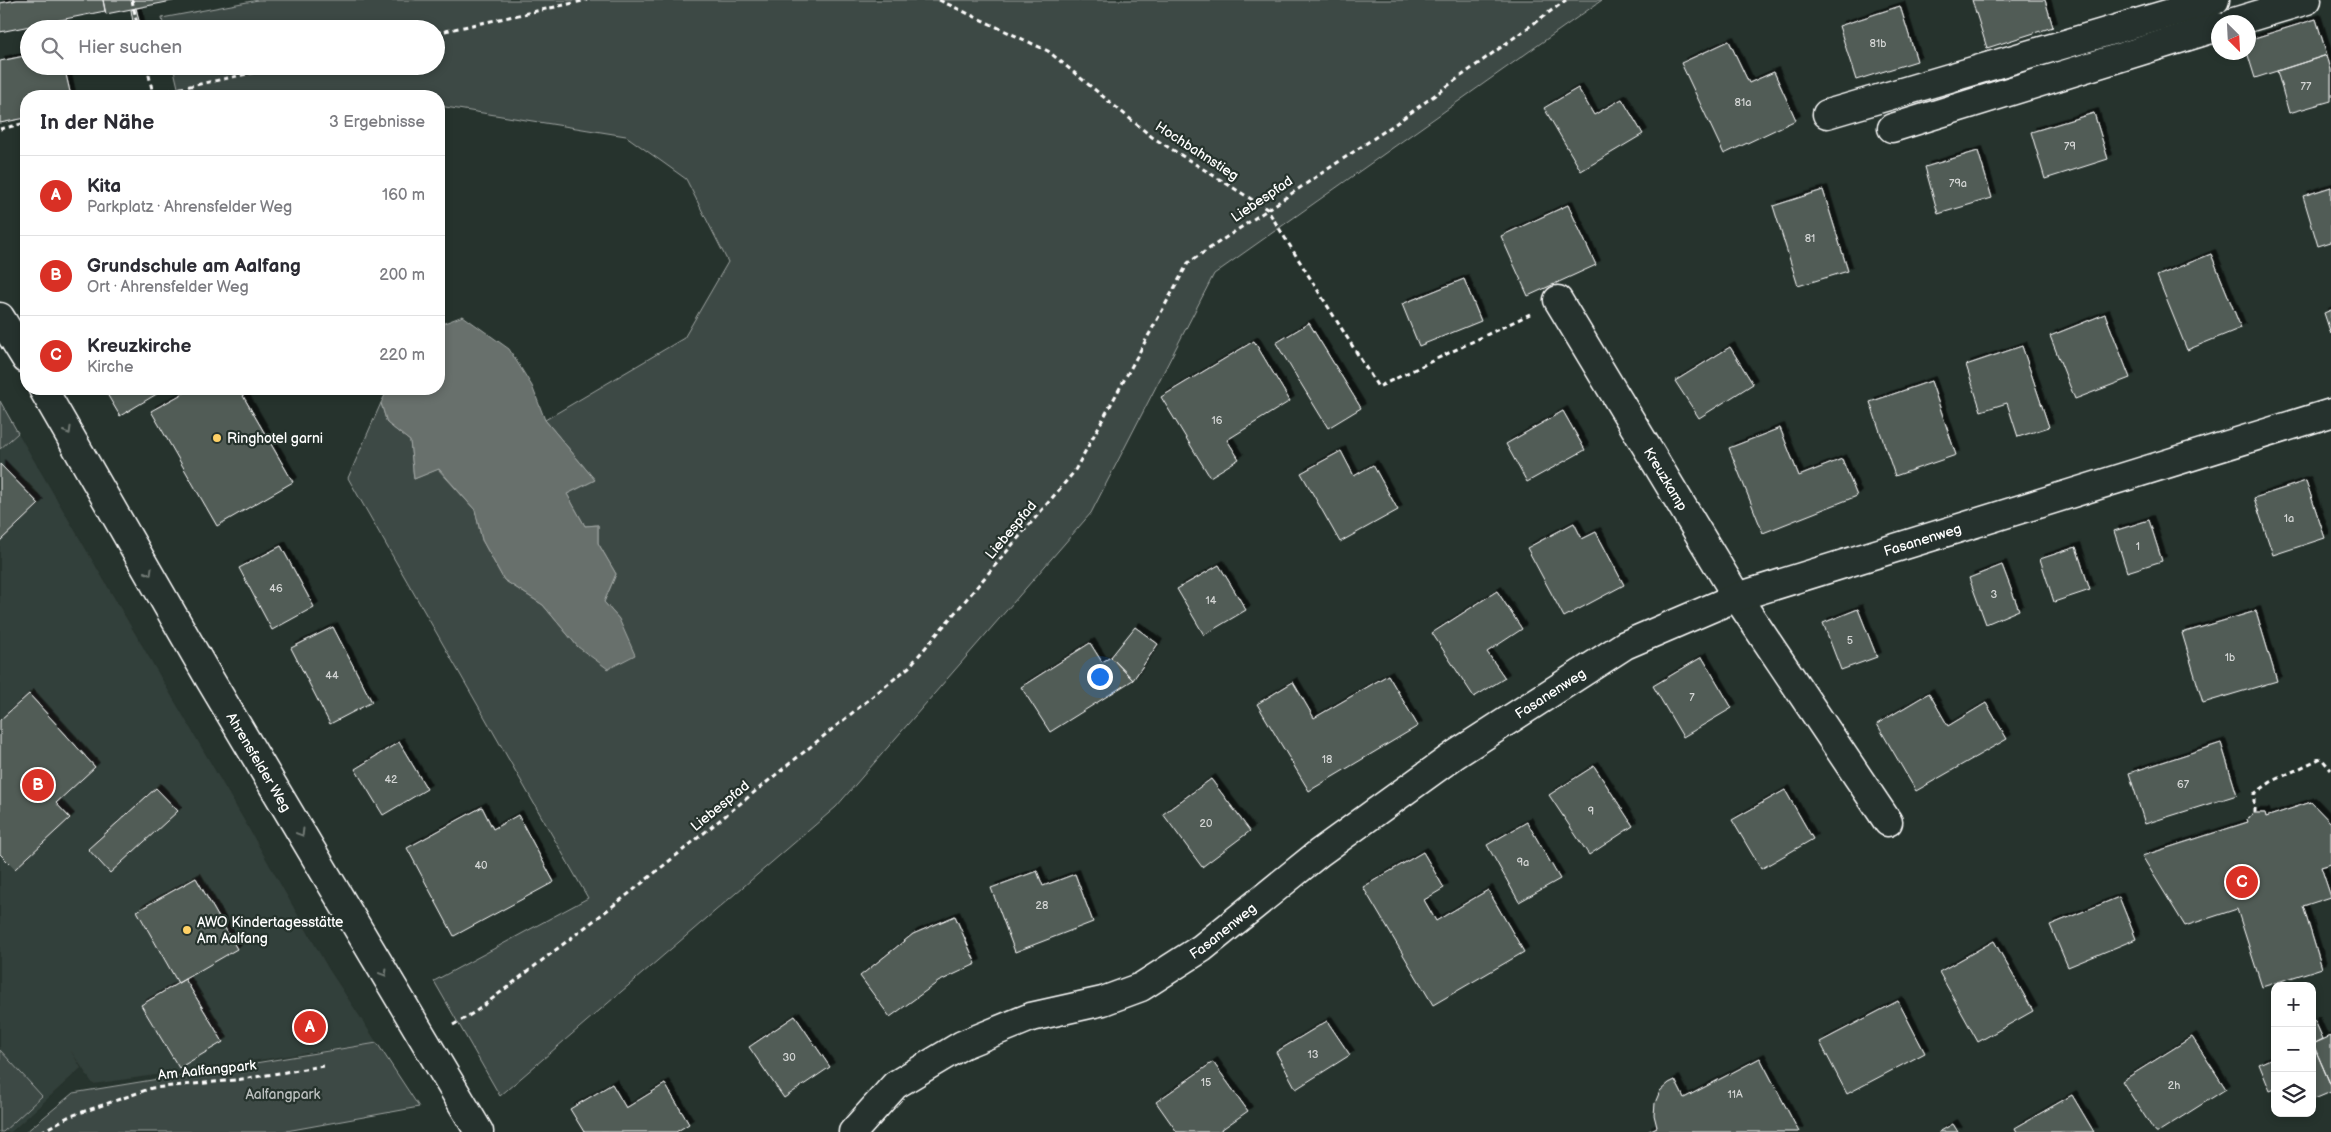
<!DOCTYPE html>
<html lang="de">
<meta charset="utf-8">
<style>
:root{--surface:#fff;--page:#f7f7f7;--text:#2b2b33;--muted:#7c7c81;--line:#e1e1e2;--accent:#d93025}
body{margin:0;font-family:"Balsamiq Sans",sans-serif;background:var(--page);color:var(--text)}
.controls{position:absolute;right:15px;bottom:15px;display:grid;overflow:hidden;border-radius:10px;box-shadow:0 2px 8px #0003}
.controls button{width:45px;height:45px;display:grid;place-items:center;padding:0;border:0;border-bottom:1px solid var(--line);background:var(--surface);color:var(--text);font:25px sans-serif}
.compass{position:absolute;left:2211px;top:15px;width:45px;height:45px;border-radius:50%;background:var(--surface);box-shadow:0 2px 8px #0003;rotate:156deg}
.you{position:absolute;left:1099px;top:676px;width:18px;height:18px;margin:-12px;border:4px solid #fff;border-radius:50%;background:#1a73e8;box-shadow:0 0 0 8px #1a73e833}
.badge{display:grid;place-items:center;width:32px;height:32px;border-radius:50%;background:var(--accent);color:#fff;font-size:16px;font-weight:700}
.pin{position:absolute;translate:-50% -50%;border:2px solid #fff;box-shadow:0 1px 5px #0006}
.list{margin:0;padding:0;list-style:none}
h2{display:flex;justify-content:space-between;align-items:center;height:65px;margin:0;padding:0 20px;font-size:21px}
h2 small{font-size:16px;font-weight:400;color:var(--muted)}
.list li{display:grid;grid-template-columns:32px 1fr auto;gap:15px;align-items:center;box-sizing:border-box;height:80px;padding:0 20px;border-top:1px solid var(--line)}
.list b{display:block;font-size:19px;white-space:nowrap}
.list p{margin:0;font-size:16px;white-space:nowrap;color:var(--muted)}
.list em{font-size:16px;font-style:normal;color:var(--muted)}
.icon{flex:none;width:28px;height:28px;fill:none;stroke:currentColor;stroke-width:2;stroke-linecap:round;stroke-linejoin:round}
.map{position:relative;flex:none;width:2331px;height:1132px;overflow:hidden}
.search{position:absolute;background:var(--surface);box-shadow:0 2px 8px #0003;left:20px;top:20px;width:425px;height:55px;display:flex;align-items:center;gap:12px;box-sizing:border-box;padding:0 18px;border-radius:28px;color:var(--muted);font-size:19px}
.panel{position:absolute;background:var(--surface);box-shadow:0 2px 8px #0003;left:20px;top:90px;width:425px;height:305px;border-radius:20px}
.map>svg:first-child{display:block}
</style>
<div class="map">
<svg width="2331" height="1132" viewBox="0 0 2331 1132">
<defs>
<filter id="shadow"><feDropShadow dx="4.5" dy="-4.5" stdDeviation="0" flood-color="#0009"/></filter>
</defs>
<rect width="100%" height="100%" fill="#26332d"/>
<filter id="ink" filterUnits="userSpaceOnUse"><feTurbulence type="fractalNoise" baseFrequency=".02" numOctaves="2"/><feDisplacementMap in="SourceGraphic" scale="10" xChannelSelector="R" yChannelSelector="G"/><feConvolveMatrix kernelMatrix="1 2 1 2 8 2 1 2 1" color-interpolation-filters="sRGB"/></filter>
<g filter="url(#ink)">
<!-- built -->
<path fill="#333f3a" d="M18 433 241 815 328 968 377 1043 93 1084 71 1051 81 1068 11 1132H0V449Z"/>
<!-- green -->
<path fill="#3e4944" stroke="#9ea4a2" d="M258 0H1602L1214 274 1091 513 836 807 500 1096 434 981 588 898 348 478 381 403 387 423 410 441 414 479 438 469 475 510 482 540 504 580 543 605 578 647 619 619 604 602 616 574 598 543V525L585 526 567 494 595 480 545 420 684 338 728 262 686 179 626 136 439 106V96H180L173 66H436V29H164L162 18Z
M0 401 18 433 0 449Z
M377 1043 419 1107 281 1132H26L73 1093Z
M0 1050 42 1096 3 1132H0Z"/>
<!-- water -->
<path fill="#67706c" stroke="#a4a9a7" d="M463 316 509 349 532 386 545 420 595 480 567 494 585 526 598 525V543L616 574 604 602 619 619 635 655 608 669 578 647 543 605 504 580 482 540 475 510 439 469 414 479 410 441 387 423 381 403 388 389H439V325Z"/>
<!-- building -->
<path fill="#515c57" stroke="#fff" filter="url(#shadow)" d="M17 0H103L105 11 0 32V3Z
M103 0H177L106 14Z
M1972 0H2045L2053 27 1987 48Z
M1900 6 1917 61 1856 80 1839 26Z
M136 8 141 29H135L133 22 131 10Z
M2316 19 2327 55 2255 78 2247 52 2248 40Z
M1729 41 1749 83 1774 72 1796 120 1724 154 1681 63Z
M29 55V66H64L71 96H26V118L0 123V61Z
M2327 55 2331 70V101L2289 113 2277 71Z
M1578 88 1594 115 1622 99 1643 134 1581 171 1544 108Z
M2094 113 2108 159 2045 179 2031 132Z
M1978 151 1992 198 1938 214 1925 167Z
M2331 187V242L2318 246 2303 196Z
M1823 190 1848 271 1798 286 1773 206Z
M1568 205 1596 265 1528 296 1501 236Z
M2211 254 2241 328 2187 350 2157 276Z
M1464 279 1481 321 1419 346 1402 304Z
M2331 310V334L2324 313Z
M2105 314 2130 378 2075 399 2050 336Z
M1309 323 1361 408 1328 428 1276 343Z
M1254 341 1290 401 1227 440 1239 459 1210 477 1161 397Z
M2022 346 2049 427 2018 437 2007 403 1981 411 1966 365Z
M1730 347 1753 384 1699 418 1675 381Z
M1931 381 1956 455 1895 476 1870 402Z
M104 389H165L120 416Z
M191 389H239L293 482 217 526 151 411Z
M1563 411 1585 450 1527 482 1506 444Z
M1780 428 1799 476 1842 459 1857 496 1763 533 1729 448Z
M1341 451 1354 476 1373 465 1398 510 1340 542 1301 473Z
M0 464 39 504 0 541Z
M2306 481 2325 538 2273 555 2254 498Z
M2149 520 2162 561 2127 572 2114 531Z
M1574 523 1582 539 1596 532 1624 585 1564 617 1527 548Z
M281 546 314 607 272 630 239 568Z
M2076 547 2090 590 2054 602 2040 559Z
M1219 565 1246 610 1204 635 1177 589Z
M2002 565 2019 610 1986 624 1969 578Z
M1497 591 1522 629 1487 652 1505 678 1474 697 1432 633Z
M1858 609 1877 657 1841 670 1823 623Z
M2256 611 2277 681 2203 703 2182 633Z
M333 627 372 702 330 724 291 648Z
M1135 627 1158 644 1133 680 1111 657Z
M1090 643 1102 662 1111 657 1133 680 1050 732 1021 687Z
M1702 657 1732 708 1683 737 1653 686Z
M1388 675 1418 726 1309 791 1257 704 1293 682 1314 718Z
M1929 693 1948 726 1986 703 2007 739 1916 791 1877 724Z
M29 694 95 767 56 803 70 818 15 869 0 854V720Z
M399 742 427 789 383 815 355 769Z
M2221 743 2237 795 2145 824 2129 773Z
M1594 766 1633 826 1589 855 1549 795Z
M1211 779 1250 831 1202 867 1163 814Z
M156 788 178 811 110 873 88 849Z
M1785 790 1813 839 1761 869 1732 820Z
M2311 802 2331 823V864L2321 867 2331 897 2303 906 2322 968 2262 987 2237 909 2185 926 2142 856 2248 822 2247 819 2254 813H2265L2266 817Z
M482 807 493 829 518 815 554 882 454 936 407 848Z
M1527 822 1560 879 1519 902 1487 845Z
M1423 852 1444 888 1424 900 1436 921 1488 890 1524 952 1433 1005 1363 887Z
M1037 871 1043 886 1075 874 1093 922 1015 952 991 888Z
M196 878 237 949 178 983 137 911Z
M2119 897 2136 939 2068 967 2050 925Z
M955 916 976 964 938 982 890 1017 860 976 913 934Z
M1994 941 2033 1011 1978 1042 1939 972Z
M185 979 223 1042 179 1068 141 1005Z
M1898 1001 1925 1053 1847 1094 1820 1042Z
M795 1016 830 1067 784 1098 749 1047Z
M1327 1021 1350 1055 1296 1089 1276 1052Z
M2315 1021 2323 1039 2313 1044 2331 1086V1092L2312 1100V1023Z
M2331 1036V1086L2313 1044Z
M2192 1037 2226 1089 2158 1132H2155L2122 1081Z
M2275 1057V1089L2270 1091 2259 1064Z
M1760 1058 1799 1132H1647L1657 1127 1654 1115 1655 1103 1660 1091 1669 1083 1675 1080 1684 1098Z
M1213 1062 1248 1111 1218 1132H1177L1156 1102Z
M612 1084 626 1108 665 1084 689 1124 676 1132H584L570 1109Z
M2072 1095 2094 1132H2017L2015 1128Z
M1953 1124 1958 1132H1939Z"/>
<g fill="none" stroke-linecap="round" stroke-linejoin="round">
<defs>
<g id="minor">
<path d="M2234 22 2307 0"/>
<path d="M1827 114 2215 0"/>
<path d="M1892 128 2218 27"/>
<path id="s1" d="M1558 300 1737 597 1888 822"/>
<path d="M0 317 26 359"/>
<path id="s2" d="M43 389 209 678 479 1132"/>
<path id="s3" d="M853 1132 895 1085 962 1045 1031 1017 1103 1001 1141 987 1202 948 1319 853 1456 754 1625 645 1737 597 2331 413"/>
</g>
</defs>
<!-- minor casing -->
<use href="#minor" stroke="#fff" stroke-width="31"/>
<!-- path -->
<path stroke="#fff" stroke-width="3" stroke-dasharray="5 4" stroke-linecap="butt" d="M132 0 138 29
M939 0 1048 51 1152 137 1267 209 1378 387 1530 314
M436 33 587 0
M147 66 153 94
M144 96 284 66
M0 129 26 123
M2254 813V794L2271 782 2321 758 2331 770
M453 1025 475 1012 631 892 909 667 1074 472 1188 263 1395 124 1566 0
M41 1132 68 1117 152 1088 236 1080 323 1066"/>
<!-- minor -->
<use href="#minor" stroke="#26332d" stroke-width="28"/>
</g>
<!-- one-way arrows -->
<defs><path id="oneway-chevron" d="M-2-3.5L2.5 0L-2 3.5" fill="none" stroke-width="1.6" stroke-linecap="round" stroke-linejoin="round" transform="scale(1.25)"/></defs>
<g stroke="#727a76">
<use href="#oneway-chevron" transform="translate(68 431) rotate(60)"/>
<use href="#oneway-chevron" transform="translate(149 572) rotate(60)"/>
<use href="#oneway-chevron" transform="translate(301 833) rotate(59)"/>
<use href="#oneway-chevron" transform="translate(384 973) rotate(59)"/>
</g>
</g>
<!-- markers -->
<g fill="#ffd166" stroke="#26332d" stroke-width="2">
<circle cx="217" cy="438" r="5"/>
<circle cx="187" cy="930" r="5"/>
</g>
<g text-anchor="middle" dominant-baseline="central" stroke-width="4.5" stroke-linejoin="round" paint-order="stroke">
<!-- number labels -->
<g font-size="11" fill="#d4d6d5">
<text x="1878" y="43">81b</text>
<text x="2306" y="86">77</text>
<text x="1743" y="102">81a</text>
<text x="2070" y="146">79</text>
<text x="1958" y="183">79a</text>
<text x="1810" y="238">81</text>
<text x="1217" y="420">16</text>
<text x="2289" y="518">1a</text>
<text x="2138" y="546">1</text>
<text x="276" y="588">46</text>
<text x="1994" y="594">3</text>
<text x="1211" y="600">14</text>
<text x="1850" y="640">5</text>
<text x="2230" y="657">1b</text>
<text x="332" y="675">44</text>
<text x="1692" y="697">7</text>
<text x="1327" y="759">18</text>
<text x="391" y="779">42</text>
<text x="2183" y="784">67</text>
<text x="1591" y="811">9</text>
<text x="1206" y="823">20</text>
<text x="1523" y="862">9a</text>
<text x="481" y="865">40</text>
<text x="1042" y="905">28</text>
<text x="1313" y="1054">13</text>
<text x="789" y="1057">30</text>
<text x="1206" y="1082">15</text>
<text x="2174" y="1085">2h</text>
<text x="1735" y="1094">11A</text>
</g>
<!-- street labels -->
<g font-size="14" fill="#fff" stroke="#26332d">
<text transform="translate(1197 151) rotate(33)">Hochbahnstieg</text>
<text transform="translate(1262 199) rotate(-34)">Liebespfad</text>
<text stroke="none"><textPath href="#s1" startOffset="209">Kreuzkamp</textPath></text>
<text transform="translate(1011 530) rotate(-50)">Liebespfad</text>
<text stroke="none"><textPath href="#s3" startOffset="1239">Fasanenweg</textPath></text>
<text stroke="none"><textPath href="#s3" startOffset="834">Fasanenweg</textPath></text>
<text stroke="none"><textPath href="#s2" startOffset="431">Ahrensfelder Weg</textPath></text>
<text transform="translate(720 806) rotate(-39)">Liebespfad</text>
<text stroke="none"><textPath href="#s3" startOffset="429">Fasanenweg</textPath></text>
<text transform="translate(207 1070) rotate(-6)">Am Aalfangpark</text>
</g>
<!-- poi labels -->
<g font-size="14" fill="#fff" stroke="#26332d" text-anchor="start">
<text x="227" y="438">Ringhotel garni</text>
<text x="197" y="922">AWO Kindertagesstätte<tspan x="197" dy="16">Am Aalfang</tspan></text>
</g>
<!-- park labels -->
<g font-size="14" fill="#bbbfbe" stroke="#26332d">
<text x="283" y="1094">Aalfangpark</text>
</g>
</g>
</svg>
<div class="controls">
<button>+</button>
<button>−</button>
<button><svg class="icon" aria-label="layers" viewBox="0 0 24 24"><path d="M12 4l9 5-9 5-9-5zM3 14l9 5 9-5"/></svg></button>
</div>
<svg class="compass" viewBox="-18 -18 36 36"><path d="M0-13l5 13h-10z" fill="#e53935"/><path d="M0 13l5-13h-10z" fill="#7c7c81"/></svg>
<div class="you"></div>
<div class="pin badge" style="left:310px;top:1027px">A</div>
<div class="pin badge" style="left:38px;top:785px">B</div>
<div class="pin badge" style="left:2242px;top:882px">C</div>
<div class="search"><svg class="icon" aria-label="search" viewBox="0 0 24 24"><circle cx="10" cy="10" r="6"/><path d="M15 15l6 6"/></svg>Hier suchen</div>
<section class="panel">
<h2>In der Nähe<small>3 Ergebnisse</small></h2>
<ul class="list">
<li><span class="badge">A</span><div><b>Kita</b><p>Parkplatz · Ahrensfelder Weg</p></div><em>160 m</em></li>
<li><span class="badge">B</span><div><b>Grundschule am Aalfang</b><p>Ort · Ahrensfelder Weg</p></div><em>200 m</em></li>
<li><span class="badge">C</span><div><b>Kreuzkirche</b><p>Kirche</p></div><em>220 m</em></li>
</ul>
</section>
</div>
